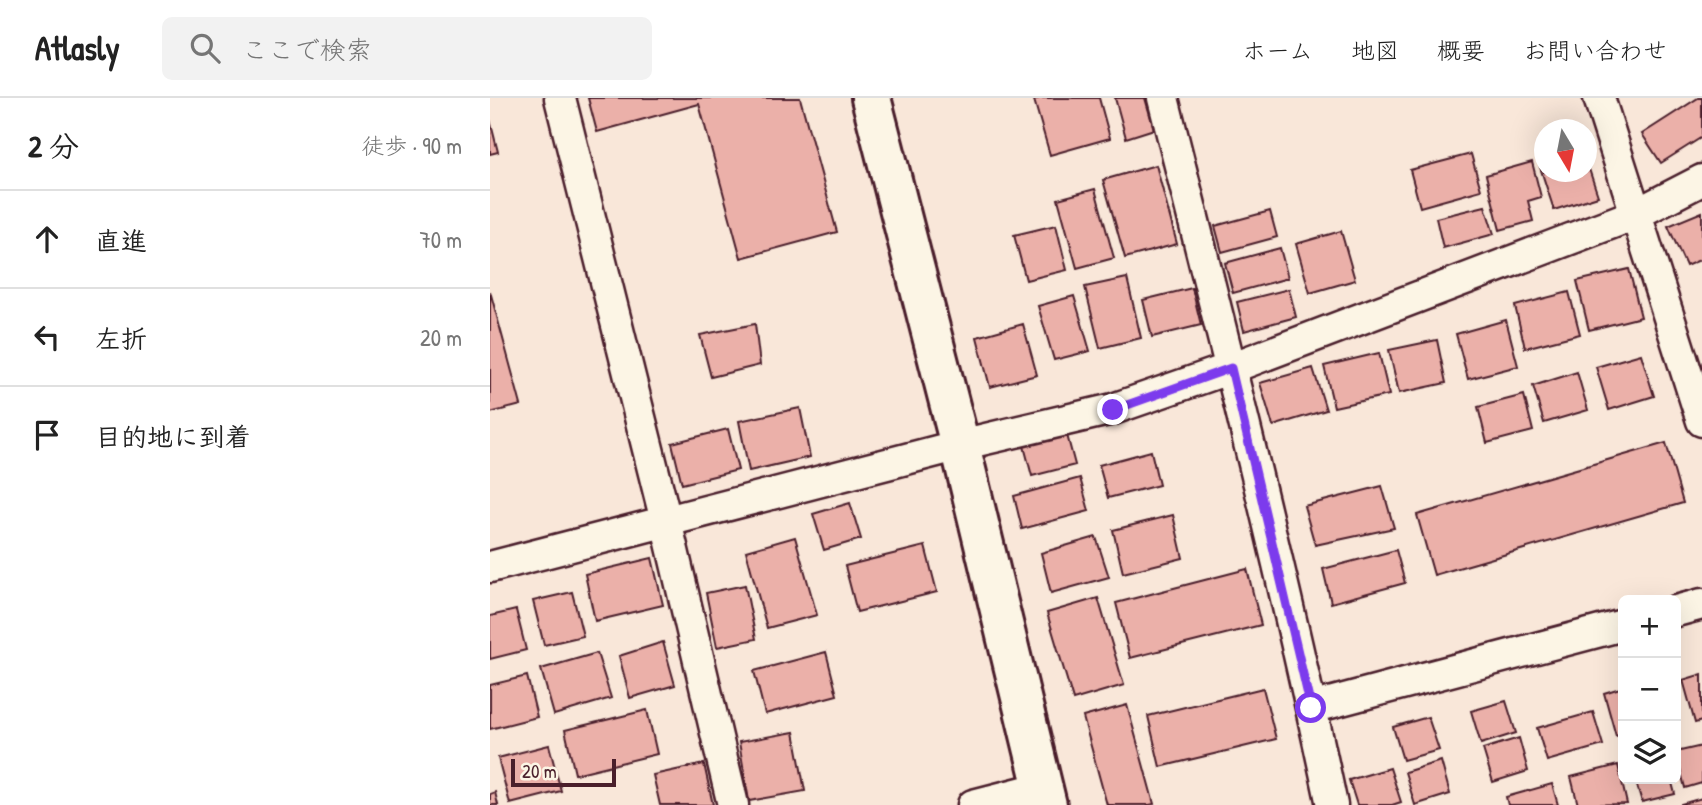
<!DOCTYPE html>
<html lang="ja">
<meta charset="utf-8">
<style>
:root{--surface:#fff;--page:#f2f2f2;--text:#222;--muted:#767676;--line:#e0e0e0}
body{margin:0;font-family:"Patrick Hand","Klee One",sans-serif;background:var(--page);color:var(--text)}
.controls{position:absolute;right:21px;bottom:21px;display:grid;overflow:hidden;border-radius:10px;box-shadow:0 7px 28px #0002}
.controls button{width:63px;height:63px;display:grid;place-items:center;padding:0;border:0;border-bottom:2px solid var(--line);background:var(--surface);color:var(--text);font:35px sans-serif}
.compass{position:absolute;left:1044px;top:21px;width:63px;height:63px;border-radius:50%;background:var(--surface);box-shadow:0 7px 28px #0002;rotate:170deg}
.scale{position:absolute;left:21px;bottom:18px;width:105px;box-sizing:border-box;padding-left:7px;border:4px solid #4a1f2b;border-top:0;font-size:19px;line-height:24px;white-space:nowrap;color:#4a1f2b;-webkit-text-stroke:5px #fcf5e5;paint-order:stroke}
.stop{position:absolute;width:21px;height:21px;margin:-16px;border:5px solid #7c3aed;border-radius:50%;background:#fff}
.stop.end{background:#7c3aed;border-color:#fff;box-shadow:0 2px 7px #0008}
.list{margin:0;padding:0;list-style:none}
h2{display:flex;justify-content:space-between;align-items:center;height:91px;margin:0;padding:0 28px;font-size:30px}
h2 small{font-size:23px;font-weight:400;color:var(--muted)}
.list li{display:grid;grid-template-columns:46px 1fr auto;gap:21px;align-items:center;box-sizing:border-box;height:98px;padding:0 28px;border-top:2px solid var(--line)}
.list b{display:block;font-size:26px;white-space:nowrap}
.list em{font-size:23px;font-style:normal;color:var(--muted)}
.icon{flex:none;width:38px;height:38px;fill:none;stroke:currentColor;stroke-width:2;stroke-linecap:round;stroke-linejoin:round}
.map{position:relative;flex:none;width:1212px;height:707px;overflow:hidden}
header{display:flex;align-items:center;gap:42px;box-sizing:border-box;height:98px;padding:0 35px;background:var(--surface);border-bottom:2px solid var(--line)}
header strong{font-size:33px}
nav{display:flex;gap:38px;margin-inline-start:auto;font-size:24px}
.search{width:490px;height:63px;background:var(--page);display:flex;align-items:center;gap:18px;box-sizing:border-box;padding:0 24px;border-radius:10px;color:var(--muted);font-size:26px}
main{display:flex}
aside{flex:1;background:var(--surface)}
.map>svg:first-child{display:block}
</style>
<header>
<strong>Atlasly</strong>
<div class="search"><svg class="icon" aria-label="search" viewBox="0 0 24 24"><circle cx="10" cy="10" r="6"/><path d="M15 15l6 6"/></svg>ここで検索</div>
<nav><a>ホーム</a><a>地図</a><a>概要</a><a>お問い合わせ</a></nav>
</header>
<main>
<aside>
<h2>2 分<small>徒歩 · 90 m</small></h2>
<ul class="list">
<li><svg class="icon" aria-label="ahead" viewBox="0 0 24 24"><path d="M12 20V5M6 11l6-6 6 6"/></svg><div><b>直進</b></div><em>70 m</em></li>
<li><svg class="icon" aria-label="left" viewBox="0 0 24 24"><path d="M17 20v-9H6M10 6l-5 5 5 5"/></svg><div><b>左折</b></div><em>20 m</em></li>
<li><svg class="icon" aria-label="arrive" viewBox="0 0 24 24"><path d="M6 21V4h12l-3 4 3 4H6"/></svg><div><b>目的地に到着</b></div></li>
</ul>
</aside>
<div class="map">
<svg width="1212" height="707" viewBox="0 0 1212 707">
<rect width="100%" height="100%" fill="#f9e7d9"/>
<filter id="ink" filterUnits="userSpaceOnUse"><feTurbulence type="fractalNoise" baseFrequency=".0143" numOctaves="2"/><feDisplacementMap in="SourceGraphic" scale="14" xChannelSelector="R" yChannelSelector="G"/><feConvolveMatrix kernelMatrix="1 2 1 2 8 2 1 2 1" color-interpolation-filters="sRGB"/></filter>
<g filter="url(#ink)">
<!-- building -->
<path fill="#ebb0a9" stroke="#4a1f2b" stroke-width="2" d="M98 0H310L347 134 251 160 209 6 107 34Z
M550 0H609L620 40 560 57 544 2Z
M625 0H655L664 31 636 40Z
M1208 0H1212V39L1171 65 1152 36Z
M0 22 8 54 0 56Z
M981 56 991 92 930 109 920 72Z
M1096 62 1108 98 1064 112 1050 69 1054 68V74H1096Z
M1042 64 1051 99 1038 103 1043 123 1010 132 996 77Z
M666 67 687 146 635 160 613 82Z
M605 91 624 160 587 170 568 101Z
M995 108 1004 136 953 150 946 120Z
M780 113 787 139 732 154 725 128Z
M1212 114V161L1196 168 1178 128Z
M566 127 577 172 536 182 524 137Z
M851 133 865 182 820 195 806 146Z
M790 150 798 180 743 195 735 165Z
M1139 171 1151 219 1099 232 1087 183Z
M637 180 651 240 610 250 595 189Z
M702 190 711 227 662 239 653 202Z
M799 191 806 219 754 233 747 204Z
M0 193 31 307 0 315Z
M1079 194 1090 236 1035 250 1025 208Z
M584 198 600 253 564 262 548 208Z
M1016 222 1028 268 978 281 966 236Z
M265 226 270 267 221 279 210 237Z
M533 226 547 277 500 289 487 239Z
M947 242 956 285 909 295 899 252Z
M889 255 899 297 844 309 834 268Z
M1151 256 1164 298 1119 312 1106 269Z
M823 270 836 312 783 328 770 285Z
M1087 274 1098 312 1054 325 1043 288Z
M1034 297 1043 333 997 345 988 309Z
M310 310 320 359 259 373 249 323Z
M238 331 248 372 192 386 182 345Z
M577 337 585 367 542 378 534 348Z
M1176 345 1193 405 944 477 927 417Z
M661 353 669 387 618 400 609 367Z
M590 380 599 413 532 431 524 398Z
M892 388 904 430 825 447 814 408Z
M360 405 371 441 334 452 323 416Z
M683 417 693 460 633 475 623 432Z
M305 439 327 517 277 530 256 453Z
M606 439 619 479 561 495 551 455Z
M435 448 447 494 367 514 355 468Z
M906 452 915 485 841 505 833 471Z
M162 460 173 507 105 523 95 476Z
M757 471 771 527 640 560 626 505Z
M255 487 266 541 227 549 216 495Z
M82 494 93 538 54 547 43 503Z
M608 500 634 587 583 602 557 515Z
M26 512 36 552 0 561V518Z
M173 544 185 587 140 600 129 558Z
M336 554 347 597 275 616 264 573Z
M107 555 121 600 64 617 51 571Z
M1212 576V623L1205 625 1193 582Z
M37 578 47 619 0 631V587Z
M1133 589V636L1126 638 1114 595Z
M773 590 786 641 670 669 658 618Z
M1016 603 1026 635 991 646 981 613Z
M637 607 664 706 659 707H617L593 619Z
M157 612 167 656 85 676 75 632Z
M1103 614 1113 647 1057 663 1047 630Z
M938 619 949 652 913 662 903 629Z
M304 634 315 693 259 703 249 644Z
M1029 640 1038 673 1003 684 993 651Z
M59 647 71 693 20 706 8 660Z
M1212 648V685L1195 690 1186 654Z
M951 663 960 696 925 707 915 674Z
M214 666 223 707H170L163 677Z
M1128 667 1137 706 1088 707 1081 679Z
M900 670 911 704 902 707H867L859 682Z
M1145 681H1181L1185 696 1152 704Z
M1062 686 1068 707H1018L1016 699Z
M5 694 8 707H0V696Z
M1212 700V707H1191V706Z"/>
<g fill="none" stroke-linecap="round" stroke-linejoin="round">
<defs>
<path id="street" d="M70 0 176 423 243 707
M673 0C732 235 792 470 842 707
M1109 0 1212 323
M0 469 470 347 623 311 741 270 1146 116 1212 82
M1186 513 1212 506
M821 610 1133 527
M483 707 553 689"/>
<path id="secondary" d="M381 0 470 347 557 707"/>
</defs>
<!-- street casing -->
<use href="#street" stroke="#4a1f2b" stroke-width="35"/>
<!-- secondary casing -->
<use href="#secondary" stroke="#4a1f2b" stroke-width="44"/>
<!-- street -->
<use href="#street" stroke="#fcf5e5" stroke-width="30"/>
<!-- secondary -->
<use href="#secondary" stroke="#fcf5e5" stroke-width="38"/>
</g>
</g>
<g fill="none" stroke-linecap="round" stroke-linejoin="round" filter="url(#ink)">
<!-- route -->
<path stroke="#7c3aed" stroke-width="9" d="M623 312 741 270 821 610"/>
</g>
</svg>
<div class="controls">
<button>+</button>
<button>−</button>
<button><svg class="icon" aria-label="layers" viewBox="0 0 24 24"><path d="M12 4l9 5-9 5-9-5zM3 14l9 5 9-5"/></svg></button>
</div>
<svg class="compass" viewBox="-18 -18 36 36"><path d="M0-13l5 13h-10z" fill="#e53935"/><path d="M0 13l5-13h-10z" fill="#767676"/></svg>
<div class="scale">20 m</div>
<div class="stop" style="left:821px;top:610px"></div>
<div class="stop end" style="left:623px;top:312px"></div>
</div>
</main>
